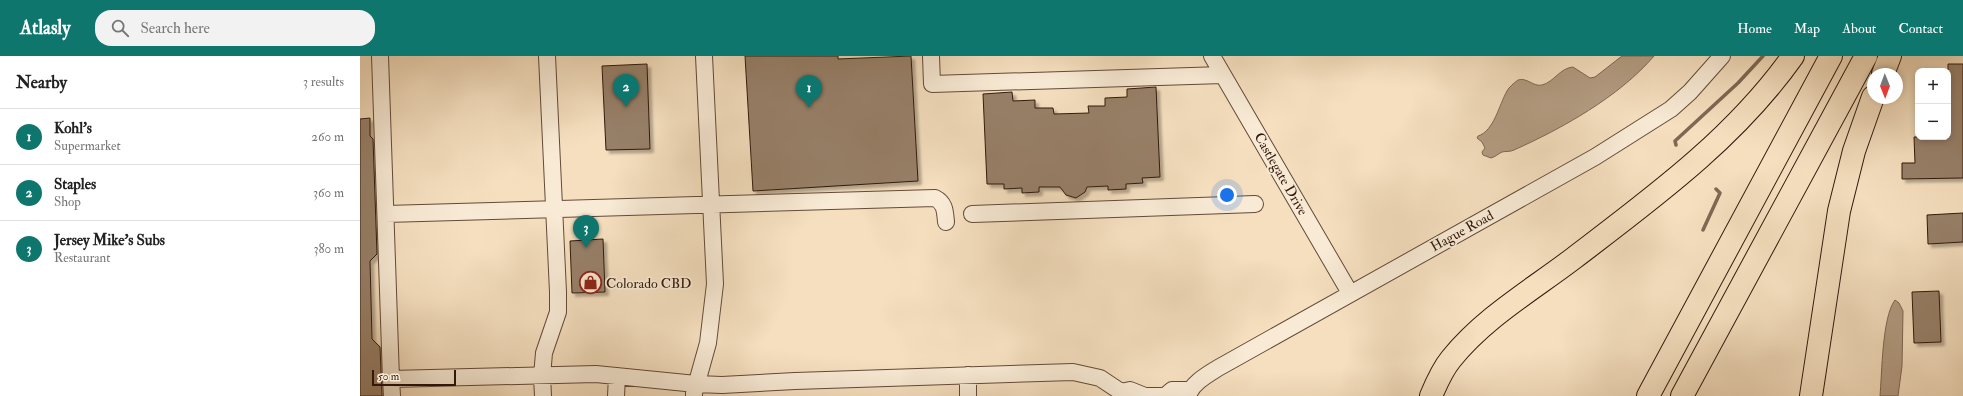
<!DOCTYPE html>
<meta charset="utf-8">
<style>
:root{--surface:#fff;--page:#f2f2f2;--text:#222;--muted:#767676;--line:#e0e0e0;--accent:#0f766e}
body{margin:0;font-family:"IM FELL Double Pica",serif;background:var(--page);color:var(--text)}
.controls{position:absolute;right:12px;top:12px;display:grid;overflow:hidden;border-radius:8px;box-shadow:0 2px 6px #0003}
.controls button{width:36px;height:36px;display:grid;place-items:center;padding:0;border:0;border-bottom:1px solid var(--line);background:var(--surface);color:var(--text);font:20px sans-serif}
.compass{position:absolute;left:1507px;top:12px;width:36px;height:36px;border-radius:50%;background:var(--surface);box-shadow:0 2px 6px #0003;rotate:179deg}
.scale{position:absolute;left:12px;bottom:10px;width:84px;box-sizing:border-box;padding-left:4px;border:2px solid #32190c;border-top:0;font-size:11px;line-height:14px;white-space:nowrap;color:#32190c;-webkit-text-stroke:3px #f8ead5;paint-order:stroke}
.you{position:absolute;left:867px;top:139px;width:14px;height:14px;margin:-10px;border:3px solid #fff;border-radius:50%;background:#1a73e8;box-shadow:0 0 0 6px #1a73e833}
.badge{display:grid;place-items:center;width:26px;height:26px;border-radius:50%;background:var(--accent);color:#fff;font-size:13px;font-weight:700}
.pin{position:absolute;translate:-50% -33px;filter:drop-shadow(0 1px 2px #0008)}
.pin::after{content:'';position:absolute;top:21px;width:14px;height:12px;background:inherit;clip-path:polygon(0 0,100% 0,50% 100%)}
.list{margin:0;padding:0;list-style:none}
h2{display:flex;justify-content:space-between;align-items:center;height:52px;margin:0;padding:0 16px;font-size:17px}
h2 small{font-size:13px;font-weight:400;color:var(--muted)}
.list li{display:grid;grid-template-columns:26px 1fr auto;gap:12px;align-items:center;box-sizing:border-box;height:56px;padding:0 16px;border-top:1px solid var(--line)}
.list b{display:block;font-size:15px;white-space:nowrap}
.list p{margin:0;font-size:13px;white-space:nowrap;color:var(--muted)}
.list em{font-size:13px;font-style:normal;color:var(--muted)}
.icon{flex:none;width:22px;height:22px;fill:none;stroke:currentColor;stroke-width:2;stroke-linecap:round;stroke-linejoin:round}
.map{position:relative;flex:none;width:1603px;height:340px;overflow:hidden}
header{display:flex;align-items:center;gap:24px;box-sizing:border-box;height:56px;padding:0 20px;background:var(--accent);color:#fff}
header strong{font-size:19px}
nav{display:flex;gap:22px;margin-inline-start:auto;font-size:14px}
.search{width:280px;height:36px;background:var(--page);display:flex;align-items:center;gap:10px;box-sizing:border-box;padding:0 14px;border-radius:16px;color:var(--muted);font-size:15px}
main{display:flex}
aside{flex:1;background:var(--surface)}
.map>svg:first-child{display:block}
</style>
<header>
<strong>Atlasly</strong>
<div class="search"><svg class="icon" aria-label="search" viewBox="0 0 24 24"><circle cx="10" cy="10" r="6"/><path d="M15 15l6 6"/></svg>Search here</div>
<nav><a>Home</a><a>Map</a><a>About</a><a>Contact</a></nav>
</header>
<main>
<aside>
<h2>Nearby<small>3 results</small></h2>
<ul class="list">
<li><span class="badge">1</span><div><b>Kohl's</b><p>Supermarket</p></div><em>260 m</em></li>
<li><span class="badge">2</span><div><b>Staples</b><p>Shop</p></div><em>360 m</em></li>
<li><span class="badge">3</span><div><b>Jersey Mike's Subs</b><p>Restaurant</p></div><em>380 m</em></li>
</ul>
</aside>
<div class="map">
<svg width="1603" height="340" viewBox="0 0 1603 340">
<defs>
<filter id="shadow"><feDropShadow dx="3.5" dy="3.5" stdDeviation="1" flood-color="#0004"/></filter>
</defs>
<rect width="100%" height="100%" fill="#f5dfbf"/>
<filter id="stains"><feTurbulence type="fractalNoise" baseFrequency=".005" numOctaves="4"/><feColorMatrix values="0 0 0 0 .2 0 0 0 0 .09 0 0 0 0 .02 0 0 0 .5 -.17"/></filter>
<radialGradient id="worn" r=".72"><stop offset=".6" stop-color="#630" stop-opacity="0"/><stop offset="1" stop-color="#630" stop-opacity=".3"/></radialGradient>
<!-- water -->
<path fill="#b39c82" stroke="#7f6853" d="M1262 0H1294C1259 41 1201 73 1154 94 1150 96 1146 95 1142 96 1138 98 1135 101 1131 102L1123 99 1122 96 1125 92 1122 86 1117 82 1118 80C1134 75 1139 49 1147 35 1149 31 1154 27 1158 24 1167 21 1173 31 1182 29 1194 26 1200 12 1213 11L1230 22 1235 21Z
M1535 244 1539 247 1543 255 1542 310 1538 340H1520C1522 318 1522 261 1535 244Z"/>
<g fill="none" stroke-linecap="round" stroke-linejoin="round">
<!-- stream -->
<path stroke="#7f6853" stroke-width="3.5" d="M1316 89 1315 85 1378 27 1403 0
M1343 174 1360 137 1356 133"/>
</g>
<!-- building -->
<path fill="#978069" stroke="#32190c" filter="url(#shadow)" d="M385 0H478V3L551 0 558 125 393 135Z
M287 8 290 93 246 94 242 10Z
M1588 8H1603V122L1542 123V107H1555L1554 81H1588Z
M796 31 800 121 782 122 783 127 766 128V133L748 134V130L727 131 725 136 716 142 706 139 700 131H679V136L662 137V132L644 133V128H627L623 38 652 36 653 45 675 44V52H693L694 58 729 57 728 50H745V42L767 41V33Z
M10 62V80L13 83 17 198 10 205 12 283 20 291 22 340H0V63Z
M1603 157V186L1568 188 1567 159Z
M243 183 245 236 212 237 210 185Z
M1579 235 1581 286 1554 287 1552 236Z"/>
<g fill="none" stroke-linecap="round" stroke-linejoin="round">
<defs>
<path id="minor" d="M20 0 31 323 236 318 336 328 362 329 435 325 713 316 740 322 761 336 762 340
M571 0 572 28 863 19
M852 0 990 237
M26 158 575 142C585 147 585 155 586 166
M612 158 895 148
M608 319V340
M31 323 32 340
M761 336 770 334 785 340H805L812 334H830
M183 340 182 320 184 297 198 256V236L187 0
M256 340 257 320
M334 340V337L348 287 355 228 344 0
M828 340C832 327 847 319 858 312L1235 101 1311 53 1330 36 1362 0"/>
<path id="highway" d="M1523 18 1530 0
M1071 340C1076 328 1082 314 1091 303 1125 261 1172 234 1214 202 1294 141 1375 82 1433 0
M1288 340 1471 0
M1322 340 1506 0
M1451 340 1479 155 1494 95 1513 41"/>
</defs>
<!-- minor casing -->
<use href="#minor" stroke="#634a39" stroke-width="18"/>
<!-- highway casing -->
<use href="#highway" stroke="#32190c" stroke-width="24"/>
<!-- minor -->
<use href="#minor" stroke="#f8ead5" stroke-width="16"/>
<!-- highway -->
<use href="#highway" stroke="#f5dfbf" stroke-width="22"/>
</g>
<!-- icons -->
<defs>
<symbol id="shop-ring" viewBox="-11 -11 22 22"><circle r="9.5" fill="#f8ead5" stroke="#8f2418" stroke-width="1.5"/><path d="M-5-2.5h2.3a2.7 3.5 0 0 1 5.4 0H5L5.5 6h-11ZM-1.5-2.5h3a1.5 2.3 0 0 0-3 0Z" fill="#8f2418"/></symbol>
</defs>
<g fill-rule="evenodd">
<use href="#shop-ring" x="218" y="214" width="25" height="25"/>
</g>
<g text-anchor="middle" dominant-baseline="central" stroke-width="3.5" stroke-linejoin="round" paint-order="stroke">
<!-- street labels -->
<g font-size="14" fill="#32190c" stroke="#f8ead5">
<text transform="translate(921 118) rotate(60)">Castlegate Drive</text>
<text transform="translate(1102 175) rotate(-29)">Hague Road</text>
</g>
<!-- poi labels -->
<g font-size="14" fill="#32190c" stroke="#f8ead5" text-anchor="start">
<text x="246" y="227">Colorado CBD</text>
</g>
</g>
<rect width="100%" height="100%" filter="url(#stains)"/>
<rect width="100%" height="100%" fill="url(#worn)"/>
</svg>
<div class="controls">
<button>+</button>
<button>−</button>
</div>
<svg class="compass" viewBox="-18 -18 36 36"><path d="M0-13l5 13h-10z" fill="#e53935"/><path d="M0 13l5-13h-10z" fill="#767676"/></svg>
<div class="scale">50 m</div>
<div class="you"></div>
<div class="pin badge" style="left:449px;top:52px">1</div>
<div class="pin badge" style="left:266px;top:51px">2</div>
<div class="pin badge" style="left:226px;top:192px">3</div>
</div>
</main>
